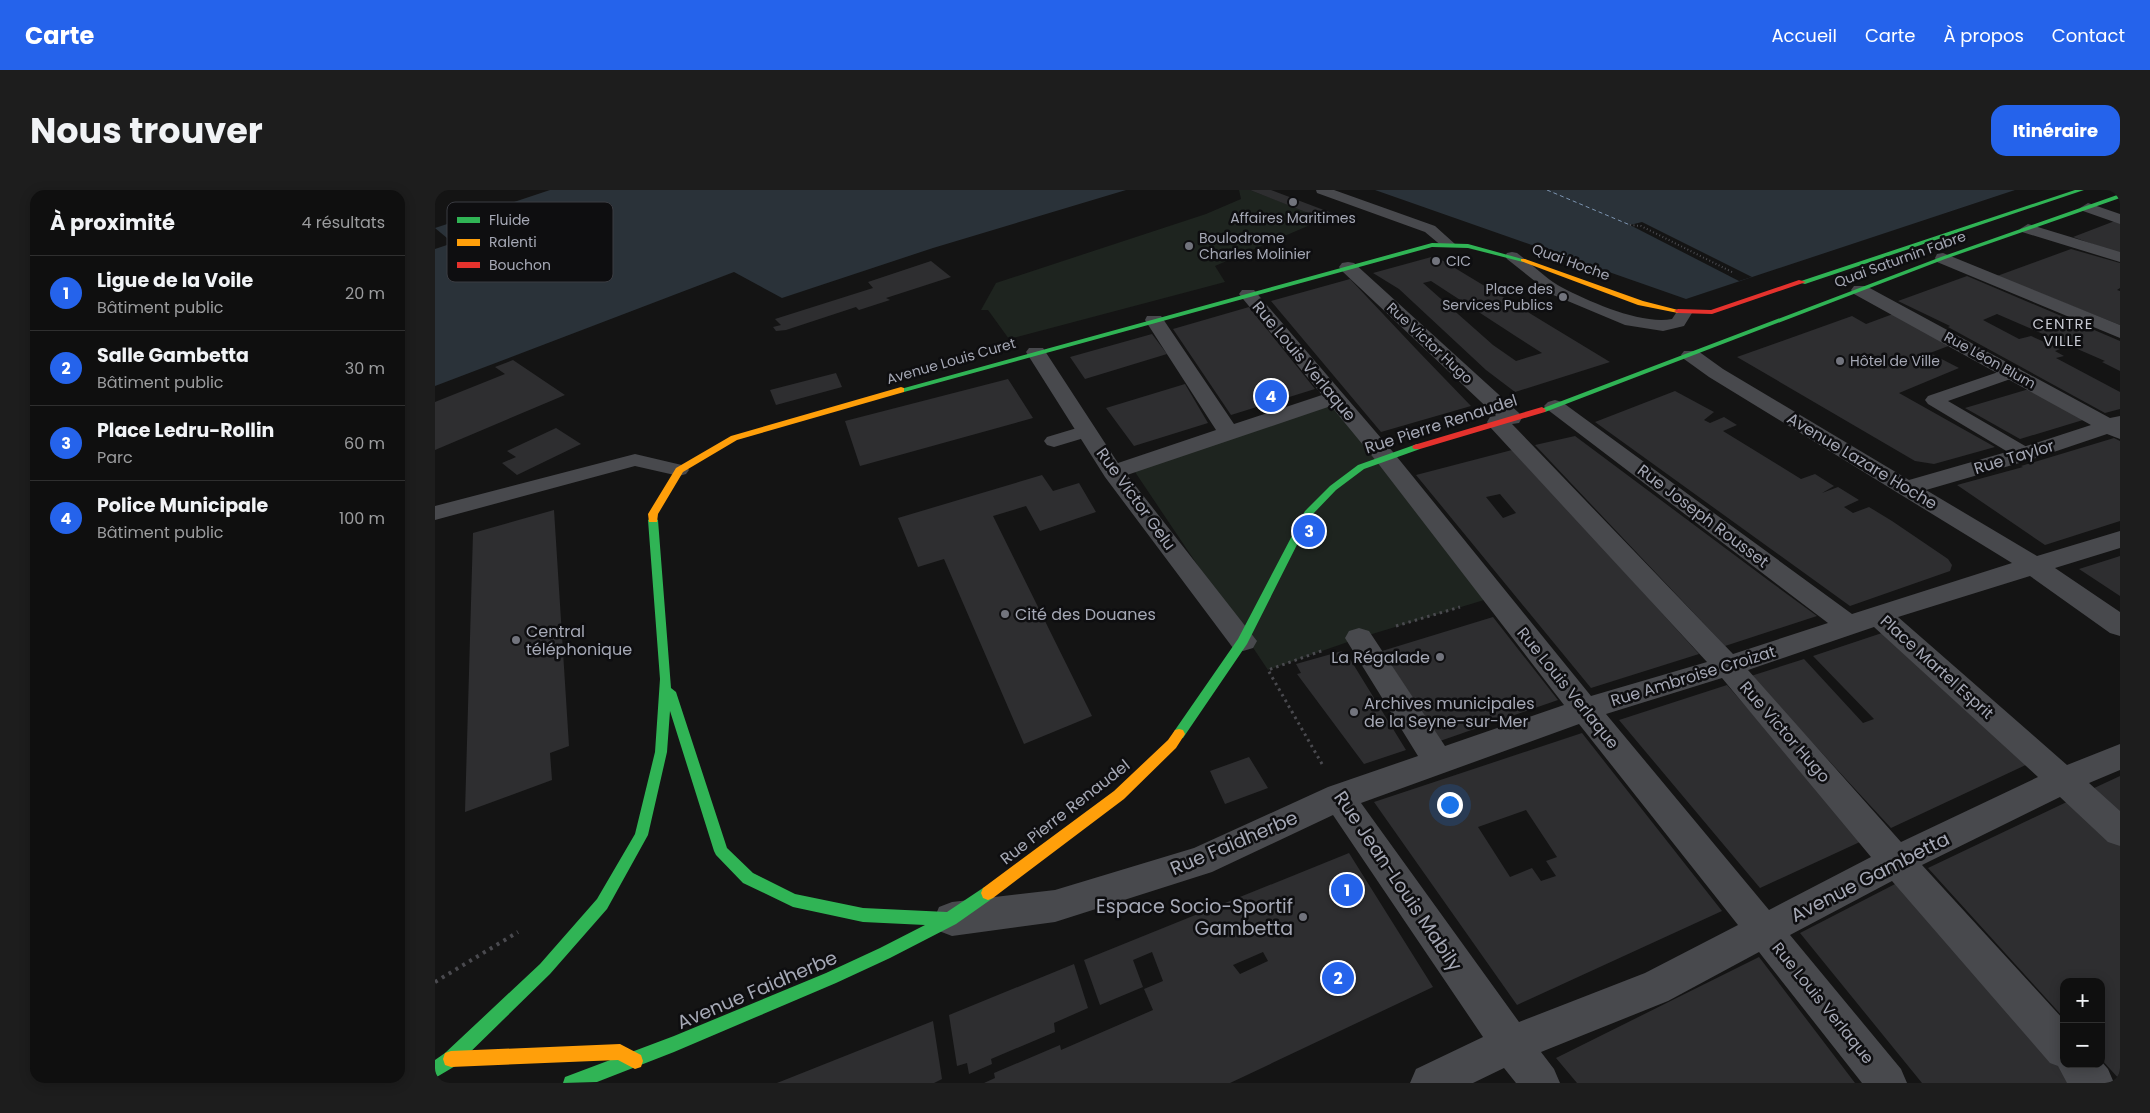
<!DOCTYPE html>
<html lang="fr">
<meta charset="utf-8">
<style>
:root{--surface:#0f0f0f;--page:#1d1d1d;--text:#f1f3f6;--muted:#9b9c9e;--line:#2f2f2f;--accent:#2563eb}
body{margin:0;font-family:Poppins,sans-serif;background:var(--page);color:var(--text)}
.controls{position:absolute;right:15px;bottom:15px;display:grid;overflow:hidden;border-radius:10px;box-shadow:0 2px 12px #0003}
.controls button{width:45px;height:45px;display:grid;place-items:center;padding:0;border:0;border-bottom:1px solid var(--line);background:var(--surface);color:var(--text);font:25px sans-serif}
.you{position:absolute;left:1014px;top:614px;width:18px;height:18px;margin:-12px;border:4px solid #fff;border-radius:50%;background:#1a73e8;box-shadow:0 0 0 8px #1a73e833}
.badge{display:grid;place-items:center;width:32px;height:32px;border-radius:50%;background:var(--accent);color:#fff;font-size:16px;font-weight:700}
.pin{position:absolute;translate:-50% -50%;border:2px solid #fff;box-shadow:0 1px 5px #0006}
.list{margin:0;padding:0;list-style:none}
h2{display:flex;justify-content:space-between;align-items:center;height:65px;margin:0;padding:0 20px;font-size:21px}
h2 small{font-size:16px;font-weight:400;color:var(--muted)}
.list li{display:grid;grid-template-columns:32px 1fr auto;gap:15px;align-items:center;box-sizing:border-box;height:75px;padding:0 20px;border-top:1px solid var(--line)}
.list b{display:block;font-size:19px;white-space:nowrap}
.list p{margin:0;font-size:16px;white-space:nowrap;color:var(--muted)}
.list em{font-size:16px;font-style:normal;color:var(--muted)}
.map{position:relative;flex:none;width:1685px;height:893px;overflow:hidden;border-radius:15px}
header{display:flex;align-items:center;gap:30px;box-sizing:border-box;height:70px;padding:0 25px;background:var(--accent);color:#fff}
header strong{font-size:24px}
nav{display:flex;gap:28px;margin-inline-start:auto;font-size:18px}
.intro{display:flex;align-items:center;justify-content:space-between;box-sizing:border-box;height:120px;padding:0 30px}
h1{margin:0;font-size:35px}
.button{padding:12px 22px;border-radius:15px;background:var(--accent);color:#fff;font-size:18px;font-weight:700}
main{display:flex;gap:30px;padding:0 30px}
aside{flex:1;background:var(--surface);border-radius:15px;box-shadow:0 2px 12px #0003}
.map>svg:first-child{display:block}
</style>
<header>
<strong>Carte</strong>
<nav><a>Accueil</a><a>Carte</a><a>À propos</a><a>Contact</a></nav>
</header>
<div class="intro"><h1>Nous trouver</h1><a class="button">Itinéraire</a></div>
<main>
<aside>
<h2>À proximité<small>4 résultats</small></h2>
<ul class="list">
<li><span class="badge">1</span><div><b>Ligue de la Voile</b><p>Bâtiment public</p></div><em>20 m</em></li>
<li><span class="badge">2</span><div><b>Salle Gambetta</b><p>Bâtiment public</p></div><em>30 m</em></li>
<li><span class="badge">3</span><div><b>Place Ledru-Rollin</b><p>Parc</p></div><em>60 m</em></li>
<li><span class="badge">4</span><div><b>Police Municipale</b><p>Bâtiment public</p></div><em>100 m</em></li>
</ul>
</aside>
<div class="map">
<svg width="1685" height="893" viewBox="0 0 1685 893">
<rect width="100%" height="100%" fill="#141414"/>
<!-- green -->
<path fill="#1e241f" d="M804 0H815L889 29 780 76 790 92 574 149 553 120H546L561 93 771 24 806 9Z
M900 208 1059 407 924 448 833 480 696 276Z"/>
<!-- water -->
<path fill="#2a3239" d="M115 0H691L498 58 347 108 299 82 0 196V59L18 53 0 38Z
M940 0H1580L1251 109Z"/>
<!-- pier -->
<path fill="#141414" d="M1207 32 1317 87 1304 91 1195 35Z"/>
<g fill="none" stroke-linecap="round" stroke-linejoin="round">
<!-- ferry -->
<path stroke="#7c94b0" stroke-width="1" stroke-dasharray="4 3" stroke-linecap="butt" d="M1112 0 1195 35"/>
</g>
<!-- building -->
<path fill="#2e2e30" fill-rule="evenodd" d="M815 0H836L902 25 891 30Z
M1685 29V64L1638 47Z
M1636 59 1685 73V98L1682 100 1685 101V135L1562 86Z
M1000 66 1114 135 1175 172 1080 202 1051 180 964 99 938 83ZM996 91 1082 147 1107 163 1081 171 1058 155 988 93Z
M496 71 516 87 451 108 455 110 424 120 421 117 351 140 341 141 338 137 346 135 340 129 438 98 433 92Z
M1532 86 1685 151V181L1667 172 1670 171 1562 124 1548 130 1584 149 1596 146 1625 159 1620 161 1629 166 1621 168 1685 202V219L1670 223 1513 137 1515 136 1463 111Z
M915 89 982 160 1036 216 946 242 836 111Z
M814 117 880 199 796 225 738 139Z
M1458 124 1516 155 1495 163 1524 178 1464 203 1560 257 1499 274 1480 271 1302 167 1417 126 1431 134Z
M717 144 732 164 650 189 635 167Z
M78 170 130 205 0 260V212L70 184 60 177Z
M401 183 407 197 341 215 335 200Z
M573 189 598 228 425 276 410 231Z
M750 194 773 233 699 256 671 218Z
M1594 199 1648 230 1585 249 1530 218Z
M1240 201 1279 222 1269 230 1275 233 1289 227 1302 235 1288 241 1366 289 1380 284 1399 296 1387 303 1403 297 1424 310 1409 317 1418 323 1434 317 1457 331 1513 369 1517 375 1515 381 1415 416 1160 232Z
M121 238 146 254 82 285 67 273 81 267 72 261Z
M1140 246 1337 393 1382 426 1290 456 1100 255Z
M1679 248 1685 251V331L1610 355 1522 295 1588 277 1586 276Z
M1077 260 1157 346 1264 464 1156 498 981 285ZM1065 304 1081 323 1068 328 1051 307Z
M607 285 618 301 644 293 661 322 605 341 591 316 558 326 657 526 589 554 509 369 483 377 463 328Z
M119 320 134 556 115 563 117 590 30 622 38 343Z
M1685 366V406L1644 379 1682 367Z
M1058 427 1123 510 1005 551 947 461Z
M1453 441 1595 573 1456 638 1316 486 1369 469 1428 533 1439 529 1378 466Z
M907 461 912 470 915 469 971 560 929 574 862 484 866 483 861 474Z
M1292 495 1322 529 1427 651 1325 698 1184 530Z
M1147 543 1287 721 1082 815 939 612ZM1091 620 1122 667 1111 671 1121 686 1106 691 1097 678 1075 687 1043 637Z
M814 567 833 598 790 614 775 581Z
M1685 586V626L1657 599Z
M1636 610 1685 656V890L1666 869V792H1629V828L1493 678Z
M914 663 998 797 795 893H549L560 888 559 883 625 855 626 860 718 820 709 799 728 791 717 762 698 770 708 797 665 815 649 770ZM828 762 833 771 805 784 798 775Z
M1464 692 1640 893H1487L1365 743Z
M1324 767 1420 893H1142L1121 868Z
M639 774 653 818 619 833 620 842 556 869 557 874 534 884 532 873 522 876 514 825Z
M498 831 507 889 499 893H342Z"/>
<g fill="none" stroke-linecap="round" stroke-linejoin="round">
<!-- path-far2 -->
<path stroke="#4a4a4f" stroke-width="2" stroke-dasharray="1 2.5" stroke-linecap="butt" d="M1195 35 1206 36 1297 82"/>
<!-- path-far1 -->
<path stroke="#4a4a4f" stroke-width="3" stroke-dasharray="2.5 4" stroke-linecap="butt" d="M961 436 1025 417
M887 574 833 480 889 460"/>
<!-- path -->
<path stroke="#4a4a4f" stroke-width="4" stroke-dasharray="3 5" stroke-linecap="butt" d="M0 792 83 742"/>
<!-- lane -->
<path fill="#48494d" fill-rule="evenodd" d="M881 0H899L1000 36 1020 54 1018 57H1008L990 42 882 3Z
M1077 62 1082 63C1097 74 1112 90 1128 98 1155 112 1207 135 1237 129L1243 120H1255L1257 123 1249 136 1228 141 1190 135 1116 104 1072 69 1070 66 1072 63Z
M1578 177 1584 178 1587 182 1584 186 1513 211 1597 260 1600 264 1597 268H1583L1493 214 1490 210 1493 206Z
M652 235 659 237 661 241 659 245 619 257 612 255 609 251 612 247Z
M200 264 251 276 254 280 251 284 244 286 200 276 0 330V316Z"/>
<!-- street -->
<path fill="#48494d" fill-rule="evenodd" d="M1653 13 1685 24V34L1648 21 1645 18Z
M1593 34 1685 62V72L1587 42 1585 39Z
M1508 63 1685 135V148L1502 72 1500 68 1502 64Z
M913 72 919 73 1084 223 1087 228 1084 233 1077 234 1298 464 1393 433 1113 220 1109 216 1113 212 1120 210 1127 212 1417 424 1577 373 1274 187 1249 169 1246 165 1249 161H1263L1288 179 1474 290 1582 259 1656 235 1419 104 1416 100 1419 96H1431L1675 228 1685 226V249L1672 244 1598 269 1491 300 1602 366 1685 341V358L1620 378 1685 422V446L1675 443 1595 386 1463 427 1632 575 1685 554V580L1654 593 1685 621V656L1673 652 1625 607 1487 675 1629 830V874H1666V871L1673 879 1679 893H1632L1623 876 1615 873 1457 691 1355 745 1466 879 1472 893H1427L1324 762 1233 811 1106 862 1119 879 1125 893H1081L1069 878 1038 893H975L981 879 1048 847 898 625 777 682 620 732 517 746 504 741 499 729 504 717 517 712 620 700 759 658 893 597 983 566 910 448 914 441 924 438 934 441 1010 556 1129 515 942 272 896 216 692 285 822 451 818 458 808 461 798 458 670 287 591 162 594 158H608L683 273 781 240 710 130 712 126H726L799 234 887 205 804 104 807 100H819L958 262 1156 506 1272 472 1055 237 1052 232 1055 227 1061 226 907 81 904 77 907 73ZM1439 437 1603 587 1466 652 1313 480ZM1287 488 1436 667 1334 720 1171 524ZM1144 534 1303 735 1210 783 1084 832 926 613Z"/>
<!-- fast -->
<path fill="#30b455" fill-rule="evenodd" d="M1640 0H1649L1370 94 1363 92Z
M1685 4V8L1510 69 1110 222H1104L1103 220 1506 67Z
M997 53 1033 54 1091 70 1088 72 1033 58 997 57 469 202H463L462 200Z
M982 254 985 255V259L929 279 901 300 877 325 812 454 748 548 744 549 740 548 738 544 740 540 803 449 870 321 895 296 923 275Z
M218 327 223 330 236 498 241 502 292 658 318 683 360 704 428 718 512 722 548 698 553 696 558 698 560 703 558 708 521 734 455 768 401 793 239 862 162 892 128 893 130 887 239 846 391 783 445 758 490 735 428 732 358 717 308 693 281 665 279 661 235 521 232 562 213 645 172 719 115 784 22 875 0 888V870L10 863 105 774 162 709 200 644 220 562 225 489 213 330Z"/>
<!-- slow -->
<path fill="#ff9f0a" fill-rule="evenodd" d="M1086 69H1090L1208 111 1247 121 1243 123 1203 115 1086 71Z
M466 197 469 198V202L302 250 248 282 223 324 222 332H214L213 324 241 278 296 246Z
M744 539 748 540 750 544 741 558 689 609 558 708 553 710 548 708 546 703 548 698 679 601 733 550 740 540Z
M185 854 206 865 208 871 206 877 200 879 183 870 16 877 10 875 8 869 10 863 16 861Z"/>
<!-- jam -->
<path fill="#e5322d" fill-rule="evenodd" d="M1364 90 1371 92 1277 124 1243 123 1239 121 1243 119 1276 120Z
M1107 217 1111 220 1110 222 985 259H979L977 257 979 255Z"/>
</g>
<!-- markers -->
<g fill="#72747d" stroke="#0e0e10" stroke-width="2">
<circle cx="858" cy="12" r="5"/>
<circle cx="754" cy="56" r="5"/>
<circle cx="1001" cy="71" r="5"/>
<circle cx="1128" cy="107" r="5"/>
<circle cx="1405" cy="171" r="5"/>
<circle cx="570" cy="424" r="5"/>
<circle cx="81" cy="450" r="5"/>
<circle cx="1005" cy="467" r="5"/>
<circle cx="919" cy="522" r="5"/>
<circle cx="868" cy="727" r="5"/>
</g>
<g text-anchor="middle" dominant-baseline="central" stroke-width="5" stroke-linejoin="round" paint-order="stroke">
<!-- far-poi labels -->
<g font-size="14" fill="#a5a8b5" stroke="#0e0e10" text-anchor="start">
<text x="858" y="28" text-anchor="middle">Affaires Maritimes</text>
<text x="764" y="48">Boulodrome<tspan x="764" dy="16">Charles Molinier</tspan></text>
<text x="1011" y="71">CIC</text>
<text x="1118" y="99" text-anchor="end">Place des<tspan x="1118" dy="16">Services Publics</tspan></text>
<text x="1415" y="171">Hôtel de Ville</text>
</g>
<!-- far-street labels -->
<g font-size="14" fill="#a5a8b5" stroke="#0e0e10">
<text transform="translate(1465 69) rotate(-20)">Quai Saturnin Fabre</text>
<text transform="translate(1136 72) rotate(20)">Quai Hoche</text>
<text transform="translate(995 153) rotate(43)">Rue Victor Hugo</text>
<text transform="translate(1555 170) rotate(29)">Rue Léon Blum</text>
<text transform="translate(516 171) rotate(-16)">Avenue Louis Curet</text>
</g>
<!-- far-neighbourhood labels -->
<g font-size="15" letter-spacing="1" fill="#c6c8d1" stroke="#0e0e10">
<text x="1628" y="133">CENTRE<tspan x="1628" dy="17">VILLE</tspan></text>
</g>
<!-- street labels -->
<g font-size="16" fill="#a5a8b5" stroke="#0e0e10">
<text transform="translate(869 171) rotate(50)">Rue Louis Verlaque</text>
<text transform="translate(1006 234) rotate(-18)">Rue Pierre Renaudel</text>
<text transform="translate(1579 267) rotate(-17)">Rue Taylor</text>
<text transform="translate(1427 271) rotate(31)">Avenue Lazare Hoche</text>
<text transform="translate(701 309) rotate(54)">Rue Victor Gelu</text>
<text transform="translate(1268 326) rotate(37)">Rue Joseph Rousset</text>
<text transform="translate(1502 477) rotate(42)">Place Martel Esprit</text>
<text transform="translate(1258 486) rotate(-17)">Rue Ambroise Croizat</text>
<text transform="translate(1133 498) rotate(51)">Rue Louis Verlaque</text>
<text transform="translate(1350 542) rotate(49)">Rue Victor Hugo</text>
<text transform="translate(630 622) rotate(-38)">Rue Pierre Renaudel</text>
<text transform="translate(1388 813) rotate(51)">Rue Louis Verlaque</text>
</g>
<!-- poi labels -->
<g font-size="16" fill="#a5a8b5" stroke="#0e0e10" text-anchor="start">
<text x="580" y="424">Cité des Douanes</text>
<text x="91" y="441">Central<tspan x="91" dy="18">téléphonique</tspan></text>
<text x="995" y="467" text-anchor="end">La Régalade</text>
<text x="929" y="513">Archives municipales<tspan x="929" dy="18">de la Seyne-sur-Mer</tspan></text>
</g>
<!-- near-street labels -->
<g font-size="19" fill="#a5a8b5" stroke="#0e0e10">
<text transform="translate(799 653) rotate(-23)">Rue Faidherbe</text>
<text transform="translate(1435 687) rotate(-27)">Avenue Gambetta</text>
<text transform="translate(963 691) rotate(56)">Rue Jean-Louis Mabily</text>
<text transform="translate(322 800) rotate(-23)">Avenue Faidherbe</text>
</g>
<!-- near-poi labels -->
<g font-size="19" fill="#a5a8b5" stroke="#0e0e10" text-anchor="end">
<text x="858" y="716">Espace Socio-Sportif<tspan x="858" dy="22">Gambetta</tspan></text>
</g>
</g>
<!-- legend -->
<rect x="12" y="12" width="166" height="80" rx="8" fill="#0e0e10" stroke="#3b3c42" stroke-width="1"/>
<rect x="22" y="27" width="23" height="6" fill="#30b455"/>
<rect x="22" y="49" width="23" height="7" fill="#ff9f0a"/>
<rect x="22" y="72" width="23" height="6" fill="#e5322d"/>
<g font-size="14" fill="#a5a8b5">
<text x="54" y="35">Fluide</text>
<text x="54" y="57">Ralenti</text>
<text x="54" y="80">Bouchon</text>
</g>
</svg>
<div class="controls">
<button>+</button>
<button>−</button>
</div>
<div class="you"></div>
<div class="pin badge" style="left:912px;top:700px">1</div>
<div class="pin badge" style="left:903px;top:788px">2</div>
<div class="pin badge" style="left:874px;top:341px">3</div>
<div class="pin badge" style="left:836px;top:206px">4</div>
</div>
</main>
